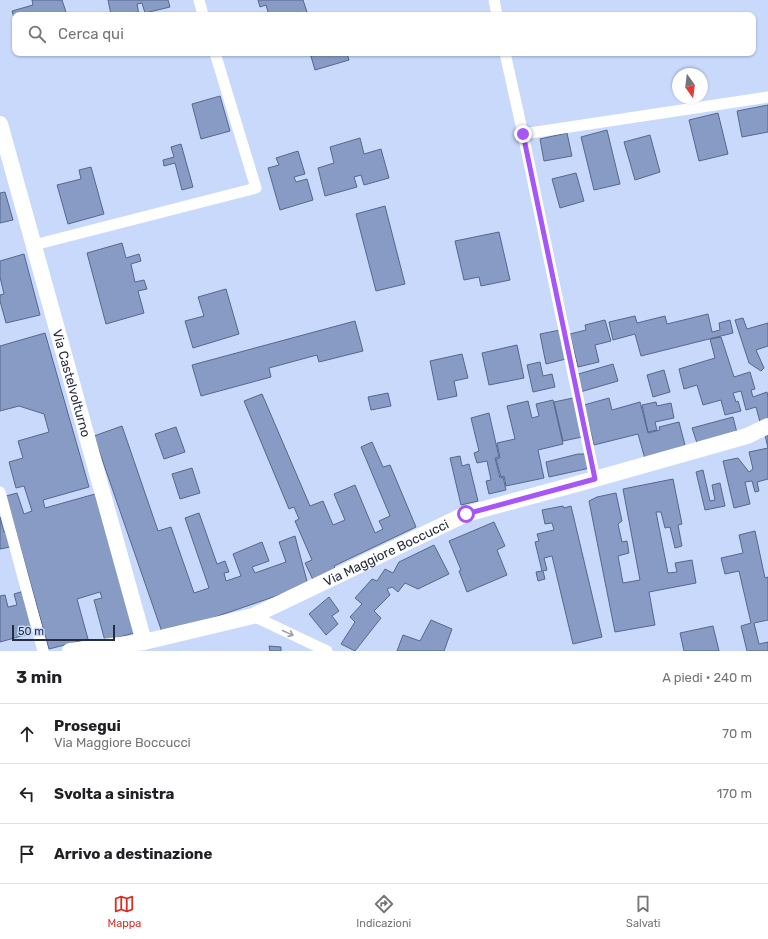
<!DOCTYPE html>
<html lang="it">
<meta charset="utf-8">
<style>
:root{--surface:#fff;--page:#f2f2f2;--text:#202124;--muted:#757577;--line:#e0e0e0;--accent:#d93025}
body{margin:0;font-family:Rubik,sans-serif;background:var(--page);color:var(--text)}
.compass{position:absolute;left:672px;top:68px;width:36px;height:36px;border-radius:50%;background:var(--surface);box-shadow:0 1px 3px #0004;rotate:166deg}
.scale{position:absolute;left:12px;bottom:10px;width:103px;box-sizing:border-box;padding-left:4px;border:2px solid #252d3e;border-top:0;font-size:11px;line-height:14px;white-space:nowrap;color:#252d3e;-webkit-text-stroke:3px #c8d9fc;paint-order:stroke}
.stop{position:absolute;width:12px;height:12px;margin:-9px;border:3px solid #a855f7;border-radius:50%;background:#fff}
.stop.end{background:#a855f7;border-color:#fff;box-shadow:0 1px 4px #0008}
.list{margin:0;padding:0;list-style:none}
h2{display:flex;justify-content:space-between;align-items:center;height:52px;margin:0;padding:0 16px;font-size:17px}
h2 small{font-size:13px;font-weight:400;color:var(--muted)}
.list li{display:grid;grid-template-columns:26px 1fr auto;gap:12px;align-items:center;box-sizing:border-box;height:60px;padding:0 16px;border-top:1px solid var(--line)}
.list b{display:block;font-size:15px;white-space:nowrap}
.list p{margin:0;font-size:13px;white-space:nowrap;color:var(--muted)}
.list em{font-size:13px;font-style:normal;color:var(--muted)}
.icon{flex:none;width:22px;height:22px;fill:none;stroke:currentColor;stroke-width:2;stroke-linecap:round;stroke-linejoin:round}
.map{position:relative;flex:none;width:768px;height:651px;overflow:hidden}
.search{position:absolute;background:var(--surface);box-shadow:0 1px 3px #0004;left:12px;right:12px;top:12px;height:44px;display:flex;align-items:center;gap:10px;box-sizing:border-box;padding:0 14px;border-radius:8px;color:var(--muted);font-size:15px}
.sheet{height:232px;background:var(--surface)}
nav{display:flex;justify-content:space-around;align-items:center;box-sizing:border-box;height:56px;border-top:1px solid var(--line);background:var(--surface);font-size:11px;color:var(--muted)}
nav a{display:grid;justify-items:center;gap:2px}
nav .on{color:var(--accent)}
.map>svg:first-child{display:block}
</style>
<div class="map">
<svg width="768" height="651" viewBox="0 0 768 651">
<rect width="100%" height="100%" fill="#c8d9fc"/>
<!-- building -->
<path fill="#879bc4" stroke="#55678d" d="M32 0H62L67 15H15V21L12 11 33 5Z
M108 0H168L170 7 145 13 142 3 137 4 139 15H111Z
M258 0H303L308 15H298V12L289 15H269L266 5 260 7Z
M310 53H347L349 60 315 70Z
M220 96 230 131 201 139 192 104Z
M768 105V132L742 137 737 111Z
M718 113 728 154 699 161 689 120Z
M607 130 620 184 594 190 581 137Z
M567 133 572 156 544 161 540 139Z
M650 135 660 172 635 180 624 142Z
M360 138 364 154 381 149 389 178 364 185 361 175 354 177 357 187 325 196 318 168 334 163 330 147Z
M181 144 193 187 182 190 175 163 164 166 163 160 174 157 171 147Z
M298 151 305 174 294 177 296 182 307 179 313 200 280 210 268 168 279 165 276 158Z
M91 167 104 214 68 224 57 185 81 179 79 170Z
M576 173 584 201 560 208 552 179Z
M5 192 13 220 0 223V193Z
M385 206 405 284 376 291 356 214Z
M499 232 510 280 481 286 479 277 464 280 455 241Z
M122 243 126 258 139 254 141 261 131 264 135 282 144 280 147 289 138 291 144 313 106 324 87 253Z
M24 254 40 315 6 323 0 301V295L4 294 0 277V261Z
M226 289 239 334 193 348 185 321 204 316 198 297Z
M708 314 712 332 720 330 719 323 730 320 733 333 641 356 635 334 613 340 609 322 635 316 637 323 665 316 667 324Z
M743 318 747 329 768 323V346L756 350 764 368 761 371 749 363 735 320Z
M605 320 611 341 595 345 599 362 578 367 570 334 586 330 585 325Z
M355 321 363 351 319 362 317 355 269 368 271 377 201 396 192 365Z
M560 330 566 359 546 364 540 334Z
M45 333 89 487 43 500 45 508 95 494 134 633 105 641 94 600 102 598 100 592 77 599 88 639 49 649 6 496 17 493 24 514 32 511 24 486 16 488 9 462 23 458 18 441 49 432 44 414 19 406 0 411V346Z
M721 337 734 377 750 372 755 389 751 390 753 397 767 392 768 397V419L760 422 756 407 746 410 741 391 733 393 736 402 738 401 741 411 725 415 721 400 703 405 697 385 684 389 679 369 715 358 710 339Z
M517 345 524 378 489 385 482 353Z
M462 354 468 378 454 381 457 396 438 400 430 361Z
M540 362 543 376 552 374 555 387 533 392 527 365Z
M613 364 618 381 580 392 575 375Z
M664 370 670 392 653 397 647 375Z
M388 393 391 406 371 410 368 397Z
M262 394 310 506 323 501 333 525 345 520 334 494 355 485 375 533 383 529 379 521 390 516 361 447 372 442 383 467 390 465 416 527 334 566 337 574 315 584 305 563 312 560 295 521 299 519 294 507 289 509 244 401Z
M573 398 582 437 563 441 554 402Z
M609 398 612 410 640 402 648 433 660 430 659 427 679 422 686 449 645 459 638 434 594 445 584 405Z
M553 400 563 444 538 450 544 478 506 486 504 476 501 477 496 459 500 458 497 443 515 439 507 406 528 401 532 418 539 416 536 404Z
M656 402 657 406 671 403 674 418 655 422 657 430 648 432 642 405Z
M489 413 499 457 495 458 500 478 503 477 506 490 489 494 486 481 491 480 487 461 477 463 474 453 479 451 471 418Z
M733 417 737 433 697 443 692 428Z
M122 426 158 531 171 527 194 593 209 588 185 518 199 513 217 564 225 561 229 572 224 573 226 581 241 576 233 554 262 542 269 561 252 567 255 573 286 562 279 542 295 536 308 585 163 635 94 436Z
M176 427 185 452 164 459 155 434Z
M765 435H768V479L757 482 759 491 755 492 752 481 745 482 750 504 734 508 723 461 738 458 749 472 753 469 749 452 768 448Z
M578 454H587L590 468 549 477 546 462Z
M460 456 462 466 469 464 478 501 461 505 450 458Z
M192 468 200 493 180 499 172 474Z
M703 470 710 501 715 500 712 485 720 483 725 506 705 510 696 472Z
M673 479 682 524 678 525 682 546 675 548 670 527 665 528 661 512H656L668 573 677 572 675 563 692 560 696 583 649 592 655 625 615 632 589 501 597 497 616 493 622 521 618 524 622 542 627 541 629 553 618 556 623 583 640 580 623 489Z
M563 506 564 508 571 506 602 637 573 644 552 556 544 558 547 570 543 571 545 579 538 581 536 572 542 571 535 542 539 541 537 534 554 530 552 523 545 524 542 510Z
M0 517 4 532 6 531 10 547 0 549Z
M494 522 505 546 497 550 507 575 467 592 459 571 461 570 449 541Z
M755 531 765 578 768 577V620L754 623 759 644 768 642V651H747L741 626 751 623 739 571 725 574 721 558 743 553 739 535Z
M434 545 449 574 418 589 405 583 398 592 392 587 387 589 390 595 374 611 381 618 355 651 341 644 355 622 350 617 362 604 355 598 372 579 377 581 385 569 393 573 399 562Z
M24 591 36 632 0 642V596L5 595 8 607 17 605 14 594Z
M329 597 339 611 332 616 338 624 326 635 309 614Z
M431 620 452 629 444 651H397L403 635 420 641Z
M713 626 719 651H684L680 633Z
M269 646 281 647V651H270Z"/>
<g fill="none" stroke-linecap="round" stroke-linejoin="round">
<!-- street -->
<path stroke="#fff" stroke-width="11" d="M199 0 203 15
M494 0 497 15
M505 53 523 134 768 97
M523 134 595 479
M34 245 256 188 215 53
M0 492 43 651
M253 616 327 651"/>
<!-- secondary -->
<g stroke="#fff" stroke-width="16">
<path id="s1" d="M0 124 144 642"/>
<path id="s2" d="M70 651 144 642 253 616 466 514 595 479 747 436 768 426"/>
</g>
</g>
<!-- one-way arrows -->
<defs><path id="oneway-shaft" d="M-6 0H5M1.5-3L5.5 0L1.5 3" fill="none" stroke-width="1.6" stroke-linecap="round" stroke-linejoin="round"/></defs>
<use stroke="#9da0a8" href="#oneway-shaft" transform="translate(288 633) rotate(25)"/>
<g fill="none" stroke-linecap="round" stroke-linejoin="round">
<!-- route -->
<path stroke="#a855f7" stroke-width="5" d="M466 514 595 479 523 134"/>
</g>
<g text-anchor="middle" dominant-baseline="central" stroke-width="4" stroke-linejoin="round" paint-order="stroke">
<!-- street labels -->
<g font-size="13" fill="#252d3e" stroke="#c8d9fc">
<text stroke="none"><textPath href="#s1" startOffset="269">Via Castelvolturno</textPath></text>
<text stroke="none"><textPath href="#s2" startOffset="334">Via Maggiore Boccucci</textPath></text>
</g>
</g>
</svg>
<svg class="compass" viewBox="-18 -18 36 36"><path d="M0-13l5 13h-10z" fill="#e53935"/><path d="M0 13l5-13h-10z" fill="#757577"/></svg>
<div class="scale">50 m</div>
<div class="stop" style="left:466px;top:514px"></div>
<div class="stop end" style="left:523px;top:134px"></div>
<div class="search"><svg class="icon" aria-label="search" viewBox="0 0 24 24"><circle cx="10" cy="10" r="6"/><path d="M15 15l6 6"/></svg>Cerca qui</div>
</div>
<section class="sheet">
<h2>3 min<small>A piedi · 240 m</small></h2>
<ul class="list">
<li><svg class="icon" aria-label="ahead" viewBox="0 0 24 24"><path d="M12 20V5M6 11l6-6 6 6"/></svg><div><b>Prosegui</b><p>Via Maggiore Boccucci</p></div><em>70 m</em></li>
<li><svg class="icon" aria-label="left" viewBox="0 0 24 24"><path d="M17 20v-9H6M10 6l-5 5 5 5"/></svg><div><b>Svolta a sinistra</b></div><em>170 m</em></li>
<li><svg class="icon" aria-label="arrive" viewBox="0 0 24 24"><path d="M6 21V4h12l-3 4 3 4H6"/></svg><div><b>Arrivo a destinazione</b></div></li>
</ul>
</section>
<nav>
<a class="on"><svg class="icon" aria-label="map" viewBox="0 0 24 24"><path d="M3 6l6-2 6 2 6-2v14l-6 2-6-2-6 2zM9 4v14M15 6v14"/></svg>Mappa</a>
<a><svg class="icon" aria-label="directions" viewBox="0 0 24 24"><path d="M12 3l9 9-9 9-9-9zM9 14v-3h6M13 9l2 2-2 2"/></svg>Indicazioni</a>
<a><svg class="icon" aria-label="saved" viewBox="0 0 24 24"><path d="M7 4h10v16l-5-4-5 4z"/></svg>Salvati</a>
</nav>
